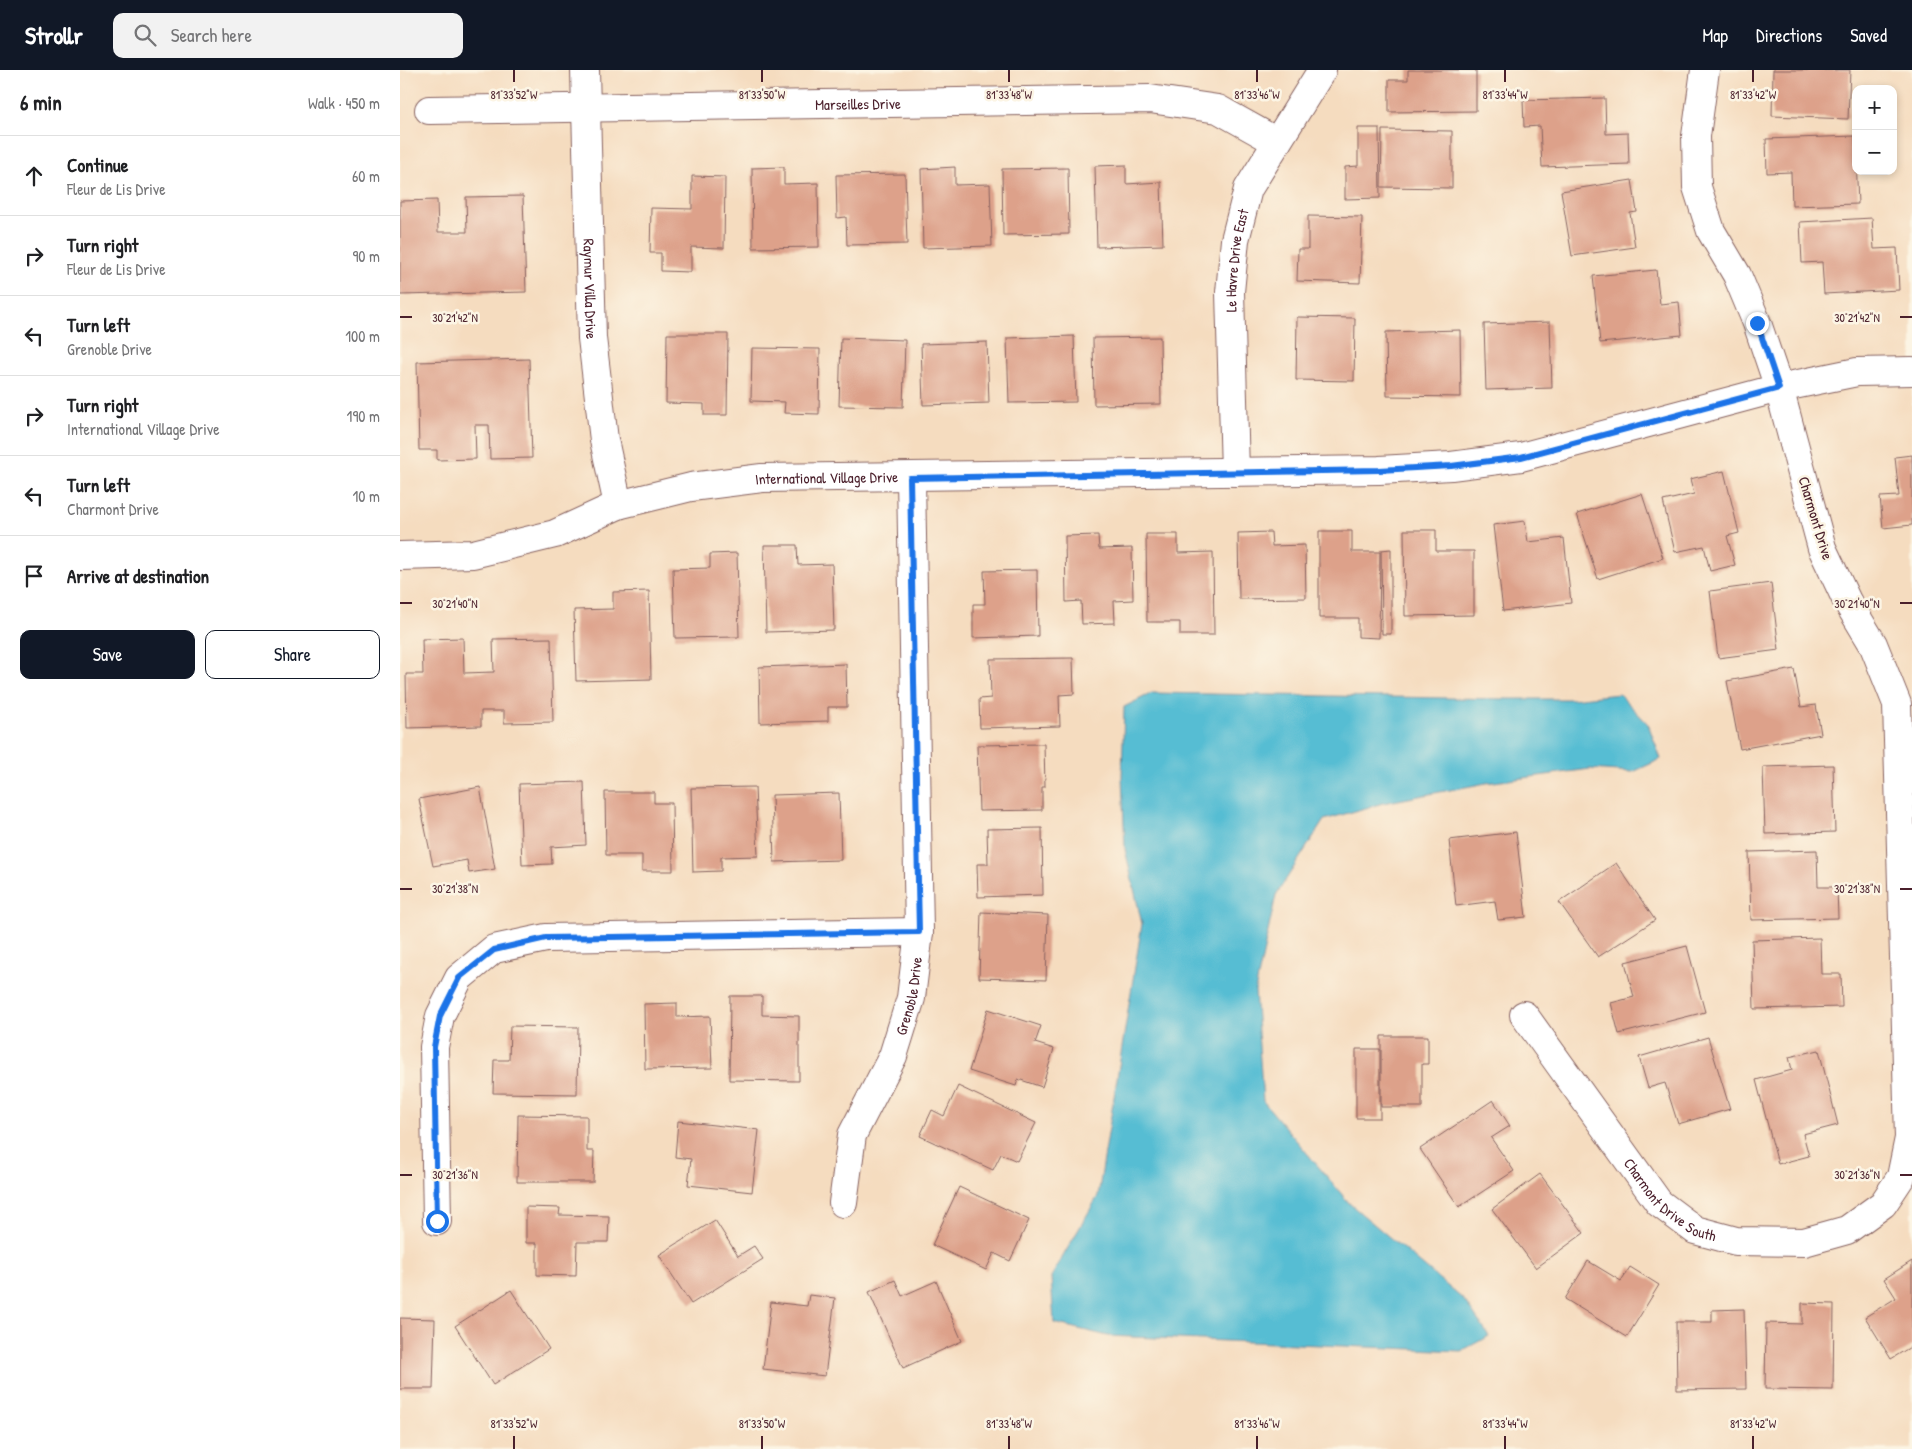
<!DOCTYPE html>
<meta charset="utf-8">
<style>
:root{--surface:#fff;--page:#f2f2f2;--text:#202124;--muted:#757577;--line:#e0e0e0;--accent:#111827}
body{margin:0;font-family:"Patrick Hand",sans-serif;background:var(--page);color:var(--text)}
.controls{position:absolute;right:15px;top:15px;display:grid;overflow:hidden;border-radius:10px;box-shadow:0 2px 8px #0003}
.controls button{width:45px;height:45px;display:grid;place-items:center;padding:0;border:0;border-bottom:1px solid var(--line);background:var(--surface);color:var(--text);font:25px sans-serif}
.stop{position:absolute;width:15px;height:15px;margin:-11px;border:4px solid #1a73e8;border-radius:50%;background:#fff}
.stop.end{background:#1a73e8;border-color:#fff;box-shadow:0 1px 5px #0008}
.list{margin:0;padding:0;list-style:none}
h2{display:flex;justify-content:space-between;align-items:center;height:65px;margin:0;padding:0 20px;font-size:21px}
h2 small{font-size:16px;font-weight:400;color:var(--muted)}
.list li{display:grid;grid-template-columns:32px 1fr auto;gap:15px;align-items:center;box-sizing:border-box;height:80px;padding:0 20px;border-top:1px solid var(--line)}
.list b{display:block;font-size:19px;white-space:nowrap}
.list p{margin:0;font-size:16px;white-space:nowrap;color:var(--muted)}
.list em{font-size:16px;font-style:normal;color:var(--muted)}
.actions{display:flex;gap:10px;padding:15px 20px}
.actions a{flex:1;padding:11px 0;border:1px solid var(--accent);border-radius:10px;text-align:center;font-size:18px;color:var(--accent)}
.actions .main{background:var(--accent);color:#fff}
.icon{flex:none;width:28px;height:28px;fill:none;stroke:currentColor;stroke-width:2;stroke-linecap:round;stroke-linejoin:round}
.map{position:relative;flex:none;width:1512px;height:1379px;overflow:hidden}
header{display:flex;align-items:center;gap:30px;box-sizing:border-box;height:70px;padding:0 25px;background:var(--accent);color:#fff}
header strong{font-size:24px}
nav{display:flex;gap:28px;margin-inline-start:auto;font-size:18px}
.search{width:350px;height:45px;background:var(--page);display:flex;align-items:center;gap:12px;box-sizing:border-box;padding:0 18px;border-radius:10px;color:var(--muted);font-size:19px}
main{display:flex}
aside{flex:1;background:var(--surface)}
.map>svg:first-child{display:block}
</style>
<header>
<strong>Strollr</strong>
<div class="search"><svg class="icon" aria-label="search" viewBox="0 0 24 24"><circle cx="10" cy="10" r="6"/><path d="M15 15l6 6"/></svg>Search here</div>
<nav><a>Map</a><a>Directions</a><a>Saved</a></nav>
</header>
<main>
<aside>
<h2>6 min<small>Walk · 450 m</small></h2>
<ul class="list">
<li><svg class="icon" aria-label="ahead" viewBox="0 0 24 24"><path d="M12 20V5M6 11l6-6 6 6"/></svg><div><b>Continue</b><p>Fleur de Lis Drive</p></div><em>60 m</em></li>
<li><svg class="icon" aria-label="right" viewBox="0 0 24 24"><path d="M7 20v-9h11M14 6l5 5-5 5"/></svg><div><b>Turn right</b><p>Fleur de Lis Drive</p></div><em>90 m</em></li>
<li><svg class="icon" aria-label="left" viewBox="0 0 24 24"><path d="M17 20v-9H6M10 6l-5 5 5 5"/></svg><div><b>Turn left</b><p>Grenoble Drive</p></div><em>100 m</em></li>
<li><svg class="icon" aria-label="right" viewBox="0 0 24 24"><path d="M7 20v-9h11M14 6l5 5-5 5"/></svg><div><b>Turn right</b><p>International Village Drive</p></div><em>190 m</em></li>
<li><svg class="icon" aria-label="left" viewBox="0 0 24 24"><path d="M17 20v-9H6M10 6l-5 5 5 5"/></svg><div><b>Turn left</b><p>Charmont Drive</p></div><em>10 m</em></li>
<li><svg class="icon" aria-label="arrive" viewBox="0 0 24 24"><path d="M6 21V4h12l-3 4 3 4H6"/></svg><div><b>Arrive at destination</b></div></li>
</ul>
<div class="actions"><a class="main">Save</a><a>Share</a></div>
</aside>
<div class="map">
<svg width="1512" height="1379" viewBox="0 0 1512 1379">
<rect width="100%" height="100%" fill="#fcf5e5"/>
<filter id="ink" filterUnits="userSpaceOnUse"><feTurbulence type="fractalNoise" baseFrequency=".02" numOctaves="2"/><feDisplacementMap in="SourceGraphic" scale="10" xChannelSelector="R" yChannelSelector="G"/><feConvolveMatrix kernelMatrix="1 2 1 2 8 2 1 2 1" color-interpolation-filters="sRGB"/></filter>
<filter id="wash" filterUnits="userSpaceOnUse"><feTurbulence type="fractalNoise" baseFrequency=".0096" numOctaves="4" result="noise"/><feDisplacementMap in="SourceGraphic" scale="20" xChannelSelector="R" yChannelSelector="G"/><feGaussianBlur stdDeviation="1.12" result="paint"/><feColorMatrix in="noise" values="0 0 0 0 0 0 0 0 0 0 0 0 0 0 0 0 0 1.4 0 .05"/><feComposite in="paint" operator="in"/></filter>
<g filter="url(#wash)">
<rect width="100%" height="100%" fill="#f5dcbf"/>
<!-- water -->
<path fill="#56bdd3" stroke="#506e7f" d="M752 623 1107 629H1171L1219 624 1248 654 1261 689 1233 702 1190 699 1086 713 983 733 924 750 876 825 855 921 863 1031 950 1134 1064 1230 1089 1266 1061 1281 708 1266 654 1253 651 1207 698 1126 742 854 725 779 722 706 724 637Z"/>
<g id="blocks">
<!-- building -->
<path fill="#dda18a" d="M1008 0H1076V41L989 42V10H1008Z
M1373 0H1450L1448 49 1372 46Z
M1205 28 1206 64 1228 63 1229 94 1142 97 1140 56 1124 57 1123 30Z
M958 58H979L980 128 945 129V97L958 96Z
M982 60 1052 61V118L981 117Z
M1455 66 1458 134 1392 136 1391 102 1367 103 1366 69Z
M726 95V114L761 112 763 175 697 177 695 96Z
M384 97V114L418 113 419 177 353 178 352 98Z
M555 97V115L590 114 592 176 523 178 521 99Z
M668 98 669 164 603 165 602 99Z
M505 104 507 174 447 175 446 147 437 148 436 105Z
M292 106 325 107 324 178 291 177V202L261 201V183H250L251 138 292 139Z
M1232 110 1237 142 1230 143 1235 177 1172 186 1161 121Z
M123 126 126 222 0 225V131L37 130 38 162H67L66 127Z
M908 146 962 147 960 213 897 211 898 179H908Z
M1472 148 1474 179 1497 178 1499 220 1424 224 1422 192 1402 193 1400 152Z
M1256 200 1260 234 1279 232 1282 265 1200 273 1193 206Z
M897 247 955 248 954 311 896 310Z
M1150 252 1152 318 1086 320 1084 254Z
M1060 260 1061 327 987 326 986 262Z
M267 264H328L327 345H304V334L266 333Z
M674 266 676 332 609 333 607 268Z
M760 267 761 334 694 335 693 268Z
M441 268 505 270 503 337 439 336Z
M587 272 589 333 523 335 521 274Z
M352 278 420 279 419 344 384 343 385 332 351 331Z
M129 289 132 388 90 389 89 355H75L76 389 37 390V380H19L17 292Z
M1512 385V455L1483 458 1480 427 1499 426 1495 387Z
M1324 401 1339 463 1327 466 1335 495 1310 501 1304 476 1275 482 1263 431 1294 424 1290 409Z
M1242 424 1263 488 1198 509 1177 444Z
M1125 451 1128 472 1164 468 1171 533 1103 541 1093 455Z
M1004 460H1036V481H1074V545L1005 546Z
M919 461H952V482H980L979 568 958 567V548H919Z
M871 462 872 476 905 475 906 528 839 529 838 463Z
M746 464H778V483L813 482 814 565H780V552H747Z
M698 465 699 479 732 478 733 530 714 531 715 553 682 554 681 531 666 532 665 466Z
M364 475H397L398 495 432 494 434 560 366 562Z
M991 479V564H982L981 480Z
M337 483 339 567 275 568 273 499 310 498V484Z
M637 500 638 566 573 568V534H585L584 501Z
M1371 513 1379 580 1318 588 1310 521Z
M249 521 251 609 176 611 174 540 213 539V522Z
M63 568 64 603 94 602 93 569 151 568 153 652 104 653V641H81V656L7 658 6 604H23L22 569Z
M673 588 674 624 659 625 660 656 580 658 579 629 591 628 590 589Z
M446 594 447 637H428V651L360 653 359 597Z
M1394 599 1401 637 1416 635 1421 664 1340 679 1327 611Z
M644 674 645 717H642V740L579 741 577 675Z
M1433 695 1435 762 1365 764 1363 697Z
M184 712 186 775 151 777 152 794 122 795 119 714Z
M80 717 95 799 69 803 67 790 33 796 19 729Z
M355 717 358 786 321 787V801L293 802 291 718Z
M205 722H254V733H272L273 801H242V785H206Z
M439 723 441 790 374 792 372 725Z
M642 758 643 825 578 827 577 794H588L587 759Z
M1116 762 1126 847 1098 850 1095 831 1056 836 1049 770Z
M1417 780 1418 817H1437L1438 848 1351 850 1349 782Z
M1216 793 1255 850 1198 887 1159 832Z
M581 842 648 845 646 910 579 908Z
M1420 868 1421 904H1441L1442 937 1354 939 1352 870Z
M1287 876 1305 942 1219 964 1211 933 1234 927 1225 892Z
M330 926H362V945L399 946V1011L329 1010Z
M277 933V947L310 946 312 998 245 999 244 934Z
M588 939 641 956 635 973 654 979 642 1017 618 1009 616 1016 569 1001Z
M110 956 178 957 177 1024 93 1023 94 990H109Z
M981 966H1028V994H1022V1037H981Z
M1308 967 1330 1039 1278 1054 1265 1013 1248 1018 1239 987Z
M956 979H980V1048H956Z
M1419 980 1438 1055 1403 1064 1409 1086 1378 1094 1356 1010 1392 1000 1389 987Z
M558 1016 636 1053 617 1091 601 1084 593 1100 520 1066 532 1040 544 1046Z
M1093 1030 1110 1056 1091 1068 1114 1101 1059 1137 1020 1079Z
M118 1045 187 1046V1081H194L193 1112H117Z
M278 1051 359 1060 352 1122 288 1115 291 1089 275 1087Z
M1140 1104 1184 1163 1136 1198 1092 1139Z
M559 1117 629 1150 610 1191 594 1183 586 1200 532 1175Z
M126 1137 160 1138 159 1145 209 1146 208 1172H177L176 1206 137 1205V1173H126Z
M315 1150 338 1186 354 1176 363 1189 291 1234 259 1185Z
M1188 1191 1221 1211 1230 1197 1259 1215 1227 1267 1165 1229Z
M1512 1191V1276L1491 1289 1465 1247 1496 1228 1484 1209Z
M495 1210 502 1226 536 1211 562 1271 503 1298 469 1222Z
M111 1220 149 1279 93 1315 55 1256Z
M409 1225 435 1228 425 1306 363 1299 371 1232 407 1236Z
M1402 1233 1434 1234 1433 1320 1365 1319 1366 1253 1402 1254Z
M1344 1239 1346 1319 1277 1320 1276 1252H1312V1240Z
M0 1248 35 1249 33 1319H0Z"/>
</g>
</g>
<g filter="url(#ink)">
<use href="#blocks" fill-opacity="0" stroke="#86615f" stroke-width="1"/>
<g fill="none" stroke-linecap="round" stroke-linejoin="round">
<defs>
<g id="minor">
<path id="s1" d="M185 0 192 268 204 370 218 435"/>
<path id="s2" d="M29 40 750 29 818 39 877 72"/>
<path id="s3" d="M835 402 830 222 835 170 848 119 922 0"/>
<path id="s4" d="M0 486 73 484 155 464 218 435 291 417 362 408 979 400 1051 396 1121 387 1379 318 1457 302 1512 301"/>
<path id="s5" d="M1124 945 1259 1133 1295 1160 1336 1171 1404 1172 1447 1160 1483 1134 1501 1107 1509 1068 1497 634 1473 574 1447 531 1422 478 1379 318 1357 253 1337 205 1311 161 1297 117 1296 66 1305 0"/>
<path id="s6" d="M443 1133 452 1065 493 986 511 928 519 862 511 408"/>
<path d="M37 1151 34 977 40 946 59 908 94 879 146 868 519 862"/>
</g>
</defs>
<!-- minor casing -->
<use href="#minor" stroke="#86615f" stroke-width="30"/>
<!-- minor -->
<use href="#minor" stroke="#fff" stroke-width="28"/>
</g>
</g>
<g fill="none" stroke-linecap="round" stroke-linejoin="round" filter="url(#ink)">
<!-- route -->
<path stroke="#1a73e8" stroke-width="6" d="M37 1151 34 977 40 946 59 908 94 880 146 868 519 862 510 408 979 400 1051 396 1121 387 1379 318 1357 253"/>
</g>
<!-- ticks -->
<path fill="none" stroke="#4a1f2b" stroke-width="2" d="M114 0V12M362 0V12M609 0V12M857 0V12M1105 0V12M1353 0V12M0 247H12M1500 247H1512M0 533H12M1500 533H1512M0 819H12M1500 819H1512M0 1105H12M1500 1105H1512M114 1366V1379M362 1366V1379M609 1366V1379M857 1366V1379M1105 1366V1379M1353 1366V1379"/>
<g text-anchor="middle" dominant-baseline="central" stroke-width="5" stroke-linejoin="round" paint-order="stroke">
<!-- street labels -->
<g font-size="15" fill="#4a1f2b" stroke="#fcf5e5">
<text stroke="none"><textPath href="#s2" startOffset="429">Marseilles Drive</textPath></text>
<text stroke="none"><textPath href="#s3" startOffset="212">Le Havre Drive East</textPath></text>
<text stroke="none"><textPath href="#s1" startOffset="219">Raymur Villa Drive</textPath></text>
<text stroke="none"><textPath href="#s4" startOffset="438">International Village Drive</textPath></text>
<text transform="translate(1416 448) rotate(73)">Charmont Drive</text>
<text stroke="none"><textPath href="#s6" startOffset="220">Grenoble Drive</textPath></text>
<text stroke="none"><textPath href="#s5" startOffset="238">Charmont Drive South</textPath></text>
</g>
</g>
<g font-size="12" text-anchor="middle" fill="#4a1f2b" stroke="#fcf5e5" stroke-width="5" stroke-linejoin="round" paint-order="stroke">
<text x="114" y="29">81°33'52"W</text>
<text x="362" y="29">81°33'50"W</text>
<text x="609" y="29">81°33'48"W</text>
<text x="857" y="29">81°33'46"W</text>
<text x="1105" y="29">81°33'44"W</text>
<text x="1353" y="29">81°33'42"W</text>
<text x="55" y="252">30°21'42"N</text>
<text x="1457" y="252">30°21'42"N</text>
<text x="55" y="538">30°21'40"N</text>
<text x="1457" y="538">30°21'40"N</text>
<text x="55" y="823">30°21'38"N</text>
<text x="1457" y="823">30°21'38"N</text>
<text x="55" y="1109">30°21'36"N</text>
<text x="1457" y="1109">30°21'36"N</text>
<text x="114" y="1358">81°33'52"W</text>
<text x="362" y="1358">81°33'50"W</text>
<text x="609" y="1358">81°33'48"W</text>
<text x="857" y="1358">81°33'46"W</text>
<text x="1105" y="1358">81°33'44"W</text>
<text x="1353" y="1358">81°33'42"W</text>
</g>
</svg>
<div class="controls">
<button>+</button>
<button>−</button>
</div>
<div class="stop" style="left:37px;top:1151px"></div>
<div class="stop end" style="left:1357px;top:253px"></div>
</div>
</main>
